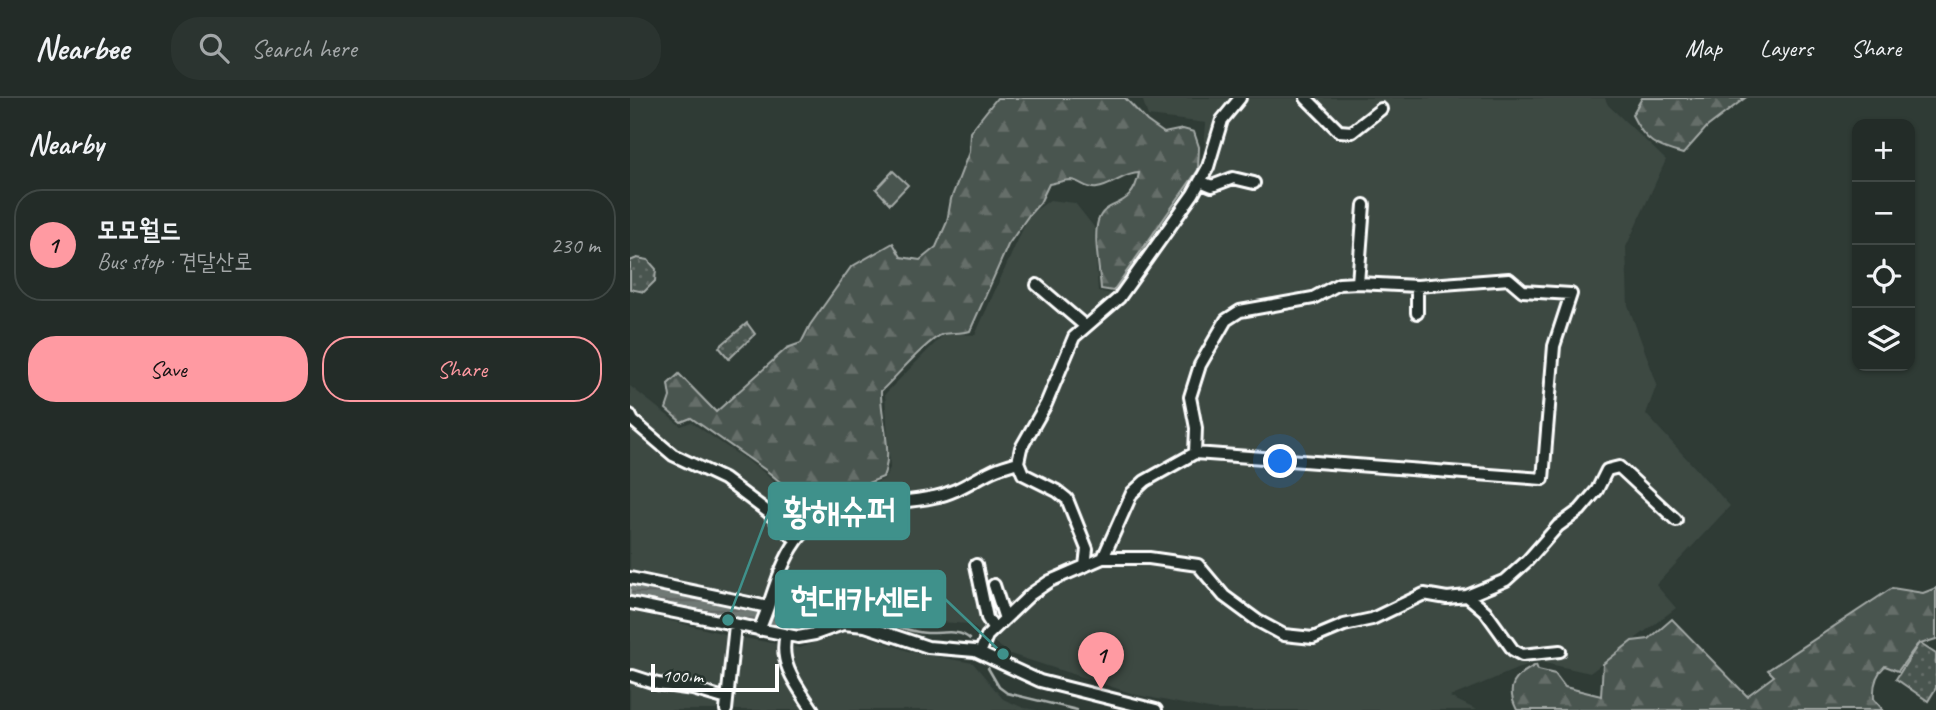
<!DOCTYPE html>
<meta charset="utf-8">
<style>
:root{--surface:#232c28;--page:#2b3430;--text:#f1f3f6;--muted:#a3a7a8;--line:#404845;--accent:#ff9aa2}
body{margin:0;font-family:Caveat,"Poor Story",sans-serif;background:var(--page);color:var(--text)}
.controls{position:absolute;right:21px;top:21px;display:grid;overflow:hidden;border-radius:14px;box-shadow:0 2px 5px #0004}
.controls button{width:63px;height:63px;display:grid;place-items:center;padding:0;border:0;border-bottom:2px solid var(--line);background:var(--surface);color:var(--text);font:35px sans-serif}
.scale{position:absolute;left:21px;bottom:18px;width:128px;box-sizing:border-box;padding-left:7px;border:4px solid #fff;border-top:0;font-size:19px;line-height:24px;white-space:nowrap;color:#fff;-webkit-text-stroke:5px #26332d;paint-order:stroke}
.you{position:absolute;left:651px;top:364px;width:24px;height:24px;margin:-18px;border:5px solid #fff;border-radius:50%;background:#1a73e8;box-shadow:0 0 0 10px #1a73e833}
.badge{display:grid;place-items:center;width:46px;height:46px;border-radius:50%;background:var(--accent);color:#111;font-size:23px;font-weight:700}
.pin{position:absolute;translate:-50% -58px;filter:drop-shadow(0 2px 4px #0008)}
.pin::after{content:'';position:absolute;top:37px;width:24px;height:21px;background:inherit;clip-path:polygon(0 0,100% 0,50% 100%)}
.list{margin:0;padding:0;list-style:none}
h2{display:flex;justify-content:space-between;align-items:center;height:91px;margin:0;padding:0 28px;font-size:30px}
h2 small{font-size:23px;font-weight:400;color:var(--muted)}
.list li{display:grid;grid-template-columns:46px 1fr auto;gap:21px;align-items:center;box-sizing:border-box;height:112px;margin:0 14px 14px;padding:0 14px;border:2px solid var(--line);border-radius:28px}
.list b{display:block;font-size:26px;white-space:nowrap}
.list p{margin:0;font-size:23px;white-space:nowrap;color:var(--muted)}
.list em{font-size:23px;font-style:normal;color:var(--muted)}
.actions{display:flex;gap:14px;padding:21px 28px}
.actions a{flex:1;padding:16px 0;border:2px solid var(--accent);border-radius:28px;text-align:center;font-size:24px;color:var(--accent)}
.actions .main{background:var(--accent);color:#111}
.icon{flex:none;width:38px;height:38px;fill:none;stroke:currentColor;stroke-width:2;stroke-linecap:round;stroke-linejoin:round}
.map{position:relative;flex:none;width:1306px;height:612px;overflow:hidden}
header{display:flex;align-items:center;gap:42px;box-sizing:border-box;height:98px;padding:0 35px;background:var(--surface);border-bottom:2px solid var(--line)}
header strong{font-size:33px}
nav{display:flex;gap:38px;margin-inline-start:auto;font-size:24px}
.search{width:490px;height:63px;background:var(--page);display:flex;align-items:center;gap:18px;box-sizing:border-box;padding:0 24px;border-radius:28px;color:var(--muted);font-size:26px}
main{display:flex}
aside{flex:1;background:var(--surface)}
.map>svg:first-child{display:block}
</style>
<header>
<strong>Nearbee</strong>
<div class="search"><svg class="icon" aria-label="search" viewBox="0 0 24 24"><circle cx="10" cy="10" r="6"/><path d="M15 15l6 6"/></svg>Search here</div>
<nav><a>Map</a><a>Layers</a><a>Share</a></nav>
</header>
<main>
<aside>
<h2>Nearby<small></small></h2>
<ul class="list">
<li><span class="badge">1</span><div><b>모모월드</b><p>Bus stop · 견달산로</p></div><em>230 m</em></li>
</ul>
<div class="actions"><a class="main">Save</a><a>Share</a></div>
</aside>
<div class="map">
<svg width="1306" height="612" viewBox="0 0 1306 612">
<defs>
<pattern id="forest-firs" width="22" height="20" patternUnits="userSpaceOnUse" patternTransform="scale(1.75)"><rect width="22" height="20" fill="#4a544f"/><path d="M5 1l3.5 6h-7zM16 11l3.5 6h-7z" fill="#656e69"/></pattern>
<pattern id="park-dots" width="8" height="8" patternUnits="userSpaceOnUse" patternTransform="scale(1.75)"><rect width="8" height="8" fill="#4a544f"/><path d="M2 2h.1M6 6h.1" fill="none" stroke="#656e69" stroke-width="1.8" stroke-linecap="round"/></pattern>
<pattern id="water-rules" width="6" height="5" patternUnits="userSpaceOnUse" patternTransform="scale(1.75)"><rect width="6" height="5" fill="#707975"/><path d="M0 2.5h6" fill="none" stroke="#5e6260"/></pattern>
</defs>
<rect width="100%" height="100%" fill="#2f3b35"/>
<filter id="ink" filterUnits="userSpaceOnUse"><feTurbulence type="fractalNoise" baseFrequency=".0143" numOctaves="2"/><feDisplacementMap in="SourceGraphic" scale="14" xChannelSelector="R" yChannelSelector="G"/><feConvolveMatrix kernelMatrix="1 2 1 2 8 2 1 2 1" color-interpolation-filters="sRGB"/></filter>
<g filter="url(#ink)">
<!-- built -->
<path fill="#3c4842" d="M512 0H975L978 7 1036 62 996 149 998 207 1027 286 1016 316 1100 408 1026 487 1046 510 960 575 906 563 820 599 847 612H584L507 597 380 556 339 526 295 523 228 500 170 510 0 474V288L51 328 61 324 132 373 179 415 254 381 260 370 255 296 315 235 345 237 399 117 420 102 445 105 464 129 468 193 486 197 572 74 576 25 518 18Z
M0 513 103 538 170 550 212 534 224 533 281 554 343 565 373 601 394 610 408 612H0Z"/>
<!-- grass -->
<path fill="#4a544f" stroke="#a4aaa7" stroke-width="2" d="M263 73 278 87 260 106 246 91Z"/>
<!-- forest -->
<path fill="url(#forest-firs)" stroke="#a4aaa7" stroke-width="2" d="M367 0H495L517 23 534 35 553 31 564 34 569 49 568 72 483 193 471 191C470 173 463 140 468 123 476 99 502 114 509 75 494 75 482 88 467 90 457 92 451 83 441 82 434 82 425 85 419 86L410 105 399 117 378 147 340 233C331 236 321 234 313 236 297 242 265 280 251 293 250 321 264 352 253 379L186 406 174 404 137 373 61 320 51 324 36 311 40 299 38 286 49 276 86 314 157 250 171 245 180 227 221 169 263 145 271 159 290 162 306 149 317 124 321 101 339 54 340 34Z
M1012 0H1115L1077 29 1053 56C1026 49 1015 44 1002 17Z
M1262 490 1293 495 1306 490V541L1287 547 1268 573 1255 568C1246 576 1243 588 1244 601L1253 612H887C875 589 884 578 906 567L908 572 925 576 935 589 971 598 973 566 1002 543 1019 541 1042 521 1117 598 1144 578 1138 572Z"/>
<!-- park -->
<path fill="url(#park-dots)" stroke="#a4aaa7" stroke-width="2" d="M7 160 18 162 26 171 25 183 14 194 0 191V163Z
M117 225 125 236 99 261 89 249Z
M1289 545 1306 556V590L1298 603 1266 581Z"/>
<!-- water -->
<path fill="url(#water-rules)" stroke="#a9afac" stroke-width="2" d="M0 485 167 522C200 522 212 498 249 514L244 523C202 509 198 535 163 531L0 498Z"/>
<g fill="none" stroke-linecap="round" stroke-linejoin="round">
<!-- stream -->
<path stroke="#a9afac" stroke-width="2.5" d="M243 518C260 525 278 534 297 535 311 536 328 530 340 541
M358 570 369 589 377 595 447 612"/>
<defs>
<path id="minor" d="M676 0 709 33 722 34 751 11
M570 83 582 88 603 80 624 85
M728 185 734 107
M407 187 455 228
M787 215V188
M0 317 3 323 43 357 94 381 138 414 166 442
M473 460H519L568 467 594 498 628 523 654 537 683 540 714 527 742 521 794 496 817 500 837 498 876 482 897 463 928 428 950 412 967 392 977 372 989 369 1046 422
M346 467 357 520 364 531
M455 468 457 451 437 401 427 393 393 376 388 364 391 350 416 306 444 239 489 200 563 96 578 69 592 22 610 0
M0 480 138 509
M364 487 375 521
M837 498 855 513 883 552 892 557 930 553
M0 505 168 539 185 536 213 526 235 528 298 549 345 553 410 583 526 612
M129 532C142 504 148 469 166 444 196 400 259 409 304 399 326 395 343 382 362 373 370 369 379 367 388 364
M156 537C148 566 168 589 183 612
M350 555 357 538 401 496 420 483 473 460 502 395 515 383 565 355 913 381 924 248 941 196 893 193 879 181 787 188 728 185 709 186 683 200 610 213 596 222 570 267 560 299 566 330 565 355
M3 578 28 586 63 591 97 601
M96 612 105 527"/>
</defs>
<!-- minor casing -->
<use href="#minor" stroke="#fff" stroke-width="16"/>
<!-- minor -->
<use href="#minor" stroke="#26332d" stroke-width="10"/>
</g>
</g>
<!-- callouts -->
<path fill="none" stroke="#3f918b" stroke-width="2.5" d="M98 522L139 413M373 556L315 501"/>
<g fill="#3f918b" stroke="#26332d" stroke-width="2.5">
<circle cx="98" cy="522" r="7"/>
<circle cx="373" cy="556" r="7"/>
</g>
<g fill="#3f918b" stroke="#3f918b" stroke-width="2.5">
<rect x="139" y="385" width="140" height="56" rx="7"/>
<rect x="146" y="473" width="169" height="56" rx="7"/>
</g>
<g font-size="35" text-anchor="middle" font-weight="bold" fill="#fff">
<text x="209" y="425">황해슈퍼</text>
<text x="231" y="513">현대카센타</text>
</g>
</svg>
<div class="controls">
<button>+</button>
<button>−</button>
<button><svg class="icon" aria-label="locate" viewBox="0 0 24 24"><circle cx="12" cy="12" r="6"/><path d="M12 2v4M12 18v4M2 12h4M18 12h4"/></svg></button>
<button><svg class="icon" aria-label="layers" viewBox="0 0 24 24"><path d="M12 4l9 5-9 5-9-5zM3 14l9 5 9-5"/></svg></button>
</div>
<div class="scale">100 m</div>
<div class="you"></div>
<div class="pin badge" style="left:471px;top:592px">1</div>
</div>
</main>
